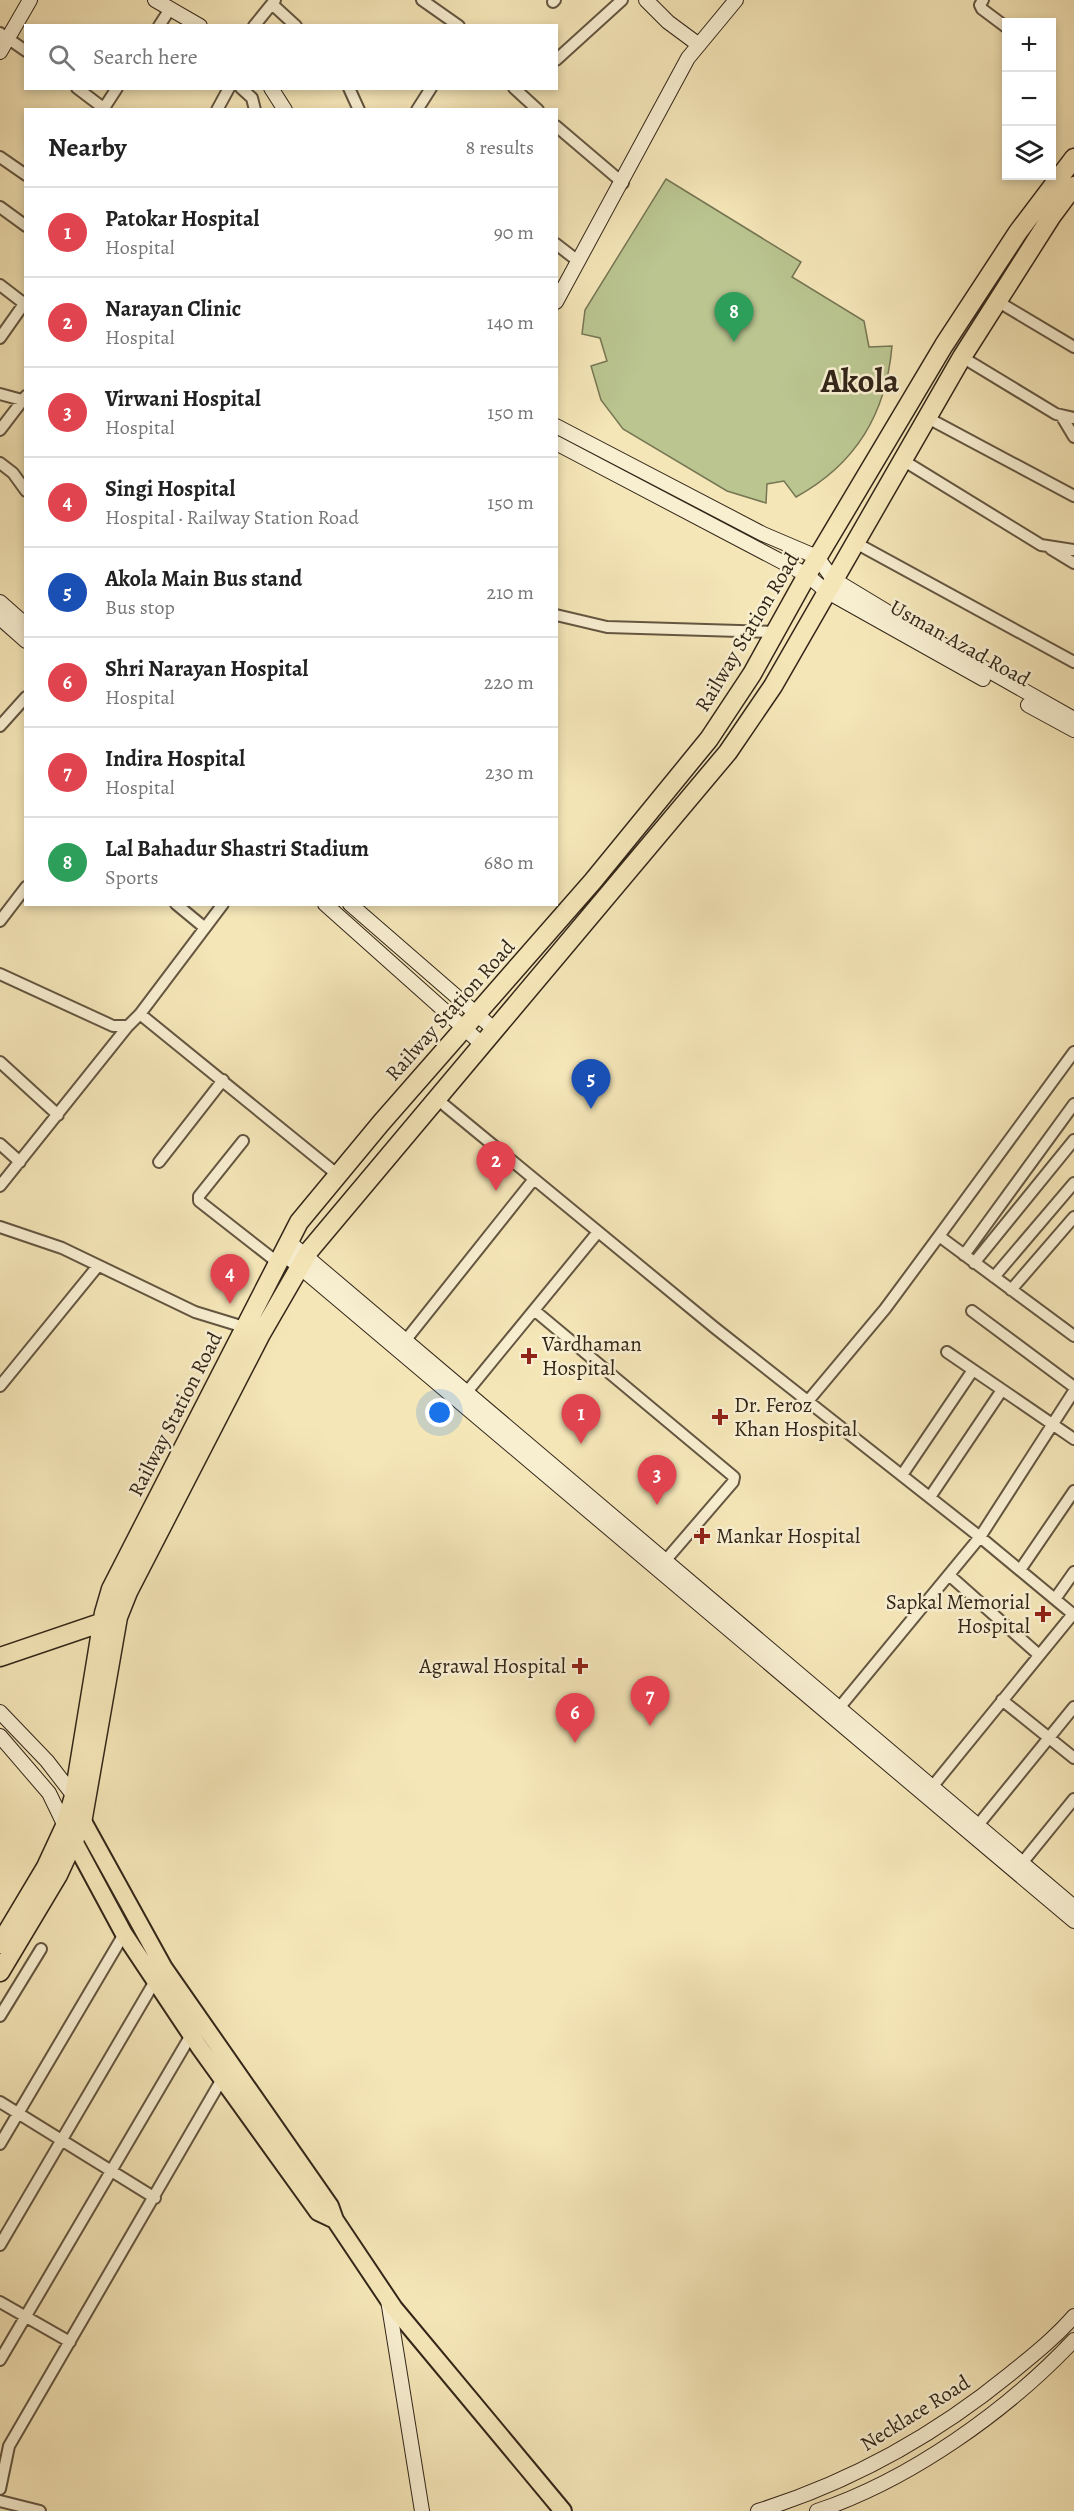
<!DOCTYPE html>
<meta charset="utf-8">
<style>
:root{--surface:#fff;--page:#f2f2f2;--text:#222;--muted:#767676;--line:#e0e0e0;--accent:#ea580c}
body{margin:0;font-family:Alegreya,serif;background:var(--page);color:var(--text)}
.controls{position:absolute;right:18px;top:18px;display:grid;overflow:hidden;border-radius:0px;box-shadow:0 3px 9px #0003}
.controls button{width:54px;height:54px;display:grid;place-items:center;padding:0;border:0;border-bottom:2px solid var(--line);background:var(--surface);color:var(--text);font:30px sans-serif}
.you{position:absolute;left:440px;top:1413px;width:21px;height:21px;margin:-15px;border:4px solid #fff;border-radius:50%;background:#1a73e8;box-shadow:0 0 0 9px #1a73e833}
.badge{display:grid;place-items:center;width:39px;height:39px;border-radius:50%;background:var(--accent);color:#fff;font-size:20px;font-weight:700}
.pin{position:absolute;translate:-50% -50px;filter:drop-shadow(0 2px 3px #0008)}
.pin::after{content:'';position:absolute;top:32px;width:21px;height:18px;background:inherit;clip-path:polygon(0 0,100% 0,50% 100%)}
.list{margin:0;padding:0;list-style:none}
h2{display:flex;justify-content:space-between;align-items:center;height:78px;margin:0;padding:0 24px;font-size:26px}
h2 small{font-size:20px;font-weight:400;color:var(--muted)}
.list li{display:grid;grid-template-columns:39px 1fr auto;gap:18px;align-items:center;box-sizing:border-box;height:90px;padding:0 24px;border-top:2px solid var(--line)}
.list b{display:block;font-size:22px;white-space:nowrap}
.list p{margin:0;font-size:20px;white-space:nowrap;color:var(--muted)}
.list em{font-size:20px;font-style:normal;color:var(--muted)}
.icon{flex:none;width:33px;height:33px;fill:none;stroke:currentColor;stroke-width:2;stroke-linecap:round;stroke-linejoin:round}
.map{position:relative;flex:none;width:1074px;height:2511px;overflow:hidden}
.search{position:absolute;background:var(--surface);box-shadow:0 3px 9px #0003;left:24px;top:24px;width:534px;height:66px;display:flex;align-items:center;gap:15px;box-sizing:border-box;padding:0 21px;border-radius:0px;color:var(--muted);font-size:22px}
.panel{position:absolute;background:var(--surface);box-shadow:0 3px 9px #0003;left:24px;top:108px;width:534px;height:798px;border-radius:0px}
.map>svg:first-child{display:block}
</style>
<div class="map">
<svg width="1074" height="2511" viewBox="0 0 1074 2511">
<rect width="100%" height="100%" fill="#f5e6b8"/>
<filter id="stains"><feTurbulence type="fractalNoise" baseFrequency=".00333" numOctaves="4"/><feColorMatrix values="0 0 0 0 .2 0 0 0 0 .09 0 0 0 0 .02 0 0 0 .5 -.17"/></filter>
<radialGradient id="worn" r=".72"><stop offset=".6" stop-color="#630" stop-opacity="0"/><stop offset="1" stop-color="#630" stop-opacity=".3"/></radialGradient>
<!-- green -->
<path fill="#bac590" stroke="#767654" stroke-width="1.5" d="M666 179 801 262 792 277 864 321 869 347 892 346C886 414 856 464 796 497L784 481 767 484 766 503 727 491 623 429 601 400 591 366 607 361 600 338 582 334 585 310Z"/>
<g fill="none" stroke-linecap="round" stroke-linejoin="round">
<defs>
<path id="street" d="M422 0 459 26
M983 0 980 5 982 9 1006 27
M553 2 555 0
M272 4 296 26
M159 26 170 9
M254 26 275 0
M0 33 26 51
M556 60 622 0
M77 88 106 110
M241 88 252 98 255 110
M349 88 359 110
M514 88 538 110
M104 108 117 88
M217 110 229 88
M417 110 431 88
M556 126 623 183
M0 157 26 175
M0 207 26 226
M556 244 578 261
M0 285 26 305
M997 301 1074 347
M0 338 26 301
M962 357 1056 414 1074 418
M0 394 22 400
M926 417 1074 496
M1062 417 1074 437
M0 430 26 396
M901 459 1041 545 1074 550
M0 463 13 473 26 491
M854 542 1074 662
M1051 549 1074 563
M556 615 607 627 775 632
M0 726 26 697
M176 904 205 928
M0 921 26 887
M0 974 113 1026H128L140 1014 223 904
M140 1014 338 1175
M0 1062 58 1115
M437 1099 715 1328 980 1537 1074 1615
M243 1141 199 1196V1201L277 1262
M0 1144 20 1162
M159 1162 223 1080
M0 1186 128 1026
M0 1227 62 1248 195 1312 244 1327
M939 1236 1074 1052
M964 1255 1074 1104
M974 1263 1074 1140
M994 1277 1074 1183
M1011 1290 1074 1217
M534 1310 734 1477 733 1482 665 1561
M972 1311 1074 1387
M405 1341 534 1179
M947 1352 1074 1439
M0 1386 97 1267
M466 1393 598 1232
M808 1401 885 1309 939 1236 1074 1336
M902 1475 973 1370
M930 1497 1002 1390
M1020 1570 1074 1491
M949 1575 1039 1655
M1055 1599 1074 1572
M1002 1700 1074 1758
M839 1708 980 1537 1074 1391
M932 1787 1073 1614
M974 1830 1074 1707
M1022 1863 1074 1799
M0 2016 41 1949
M0 2102 155 2198
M0 2144 124 1934
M0 2245 155 1981
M0 2302 70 2342
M0 2360 191 2035
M0 2489 9 2446 222 2079
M0 2501 40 2511"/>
<path id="secondary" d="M155 0 200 26
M646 0 668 22 699 45
M0 52 30 0
M271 88 285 110
M556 302 688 58 736 0
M556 426 763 534 817 557 833 579 924 634 1074 719
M556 443 807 575 826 591 983 679
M0 602 26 625
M0 618 26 641
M1028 705 1074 730
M325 904 483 1045
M350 904 495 1030
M288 1241 1074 1907
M282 1252 1074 1921
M0 1712 47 1761 74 1796
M0 1736 49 1793 65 1826
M388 2300 422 2511
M758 2511C851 2482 934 2436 1010 2374 1032 2356 1055 2338 1074 2316
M817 2511C910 2480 1007 2411 1074 2340"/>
<path id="primary" d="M79 1814 164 1968 330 2206 335 2220 394 2308 563 2511
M68 1830 124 1934 200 2048 318 2212 335 2220"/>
<path id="highway" d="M0 1657 112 1619
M0 1944 46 1867 65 1826 74 1796 104 1613 111 1589 299 1222 381 1123 593 881 709 739 752 674 807 575 944 345 1018 232 1074 158
M0 1972 58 1875 82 1823 118 1617 128 1592 261 1334 309 1251 728 752 773 686 962 357 1051 217 1074 186"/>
</defs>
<!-- street casing -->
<use href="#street" stroke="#645641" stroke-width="14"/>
<!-- secondary casing -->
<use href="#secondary" stroke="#332619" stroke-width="16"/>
<!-- primary casing -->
<use href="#primary" stroke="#332619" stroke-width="20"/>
<!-- highway casing -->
<use href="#highway" stroke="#332619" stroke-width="21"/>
<!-- street -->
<use href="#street" stroke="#f8efd1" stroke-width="10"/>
<!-- secondary -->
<use href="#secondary" stroke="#f8efd1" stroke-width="14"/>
<!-- primary -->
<use href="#primary" stroke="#f5e6b8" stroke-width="16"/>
<!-- highway -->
<use href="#highway" stroke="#f5e6b8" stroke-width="18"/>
</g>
<!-- markers -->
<g fill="#8f2418" stroke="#f8efd1" stroke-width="2">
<path d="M526 1347h6v6h6v6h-6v6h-6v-6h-6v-6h6z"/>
<path d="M717 1408h6v6h6v6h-6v6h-6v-6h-6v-6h6z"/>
<path d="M699 1527h6v6h6v6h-6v6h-6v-6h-6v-6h6z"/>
<path d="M1040 1605h6v6h6v6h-6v6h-6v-6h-6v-6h6z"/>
<path d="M577 1657h6v6h6v6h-6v6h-6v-6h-6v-6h6z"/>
</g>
<g text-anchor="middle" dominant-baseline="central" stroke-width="5" stroke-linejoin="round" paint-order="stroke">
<!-- street labels -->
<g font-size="21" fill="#332619" stroke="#f8efd1">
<text transform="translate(747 632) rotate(-59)">Railway Station Road</text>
<text transform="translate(960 643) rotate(29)">Usman Azad Road</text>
<text transform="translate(450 1010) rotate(-48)">Railway Station Road</text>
<text transform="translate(175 1414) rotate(-63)">Railway Station Road</text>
<text transform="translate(915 2413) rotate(-32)">Necklace Road</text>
</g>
<!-- poi labels -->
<g font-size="21" fill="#332619" stroke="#f8efd1" text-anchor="start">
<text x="542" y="1344">Vardhaman<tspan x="542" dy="24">Hospital</tspan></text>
<text x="734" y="1405">Dr. Feroz<tspan x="734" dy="24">Khan Hospital</tspan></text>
<text x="716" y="1536">Mankar Hospital</text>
<text x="1030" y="1602" text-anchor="end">Sapkal Memorial<tspan x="1030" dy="24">Hospital</tspan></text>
<text x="566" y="1666" text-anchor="end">Agrawal Hospital</text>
</g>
<!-- town labels -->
<g font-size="33" font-weight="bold" fill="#332619" stroke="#f8efd1">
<text x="860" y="380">Akola</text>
</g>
</g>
<rect width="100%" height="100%" filter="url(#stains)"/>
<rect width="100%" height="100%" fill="url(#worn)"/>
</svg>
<div class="controls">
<button>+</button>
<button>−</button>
<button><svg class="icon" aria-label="layers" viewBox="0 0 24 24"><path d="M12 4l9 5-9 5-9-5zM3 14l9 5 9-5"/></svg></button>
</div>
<div class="you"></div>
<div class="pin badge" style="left:581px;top:1444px;background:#e0444e">1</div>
<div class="pin badge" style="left:496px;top:1191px;background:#e0444e">2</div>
<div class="pin badge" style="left:657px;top:1505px;background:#e0444e">3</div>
<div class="pin badge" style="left:230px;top:1304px;background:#e0444e">4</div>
<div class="pin badge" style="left:591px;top:1109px;background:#1a4fb4">5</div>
<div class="pin badge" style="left:575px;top:1743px;background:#e0444e">6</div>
<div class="pin badge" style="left:650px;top:1726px;background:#e0444e">7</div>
<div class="pin badge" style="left:734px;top:342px;background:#2e9e5b">8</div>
<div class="search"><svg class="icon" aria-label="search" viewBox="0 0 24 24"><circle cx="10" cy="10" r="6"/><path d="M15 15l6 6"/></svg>Search here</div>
<section class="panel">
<h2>Nearby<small>8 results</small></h2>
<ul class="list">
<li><span class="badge" style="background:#e0444e">1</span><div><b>Patokar Hospital</b><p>Hospital</p></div><em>90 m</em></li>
<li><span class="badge" style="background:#e0444e">2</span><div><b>Narayan Clinic</b><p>Hospital</p></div><em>140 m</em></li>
<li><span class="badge" style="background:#e0444e">3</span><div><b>Virwani Hospital</b><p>Hospital</p></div><em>150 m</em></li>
<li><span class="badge" style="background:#e0444e">4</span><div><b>Singi Hospital</b><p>Hospital · Railway Station Road</p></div><em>150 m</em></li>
<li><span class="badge" style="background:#1a4fb4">5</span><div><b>Akola Main Bus stand</b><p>Bus stop</p></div><em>210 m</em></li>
<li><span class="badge" style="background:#e0444e">6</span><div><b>Shri Narayan Hospital</b><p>Hospital</p></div><em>220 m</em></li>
<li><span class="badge" style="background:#e0444e">7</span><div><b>Indira Hospital</b><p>Hospital</p></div><em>230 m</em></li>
<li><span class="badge" style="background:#2e9e5b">8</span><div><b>Lal Bahadur Shastri Stadium</b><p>Sports</p></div><em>680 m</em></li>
</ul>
</section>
</div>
